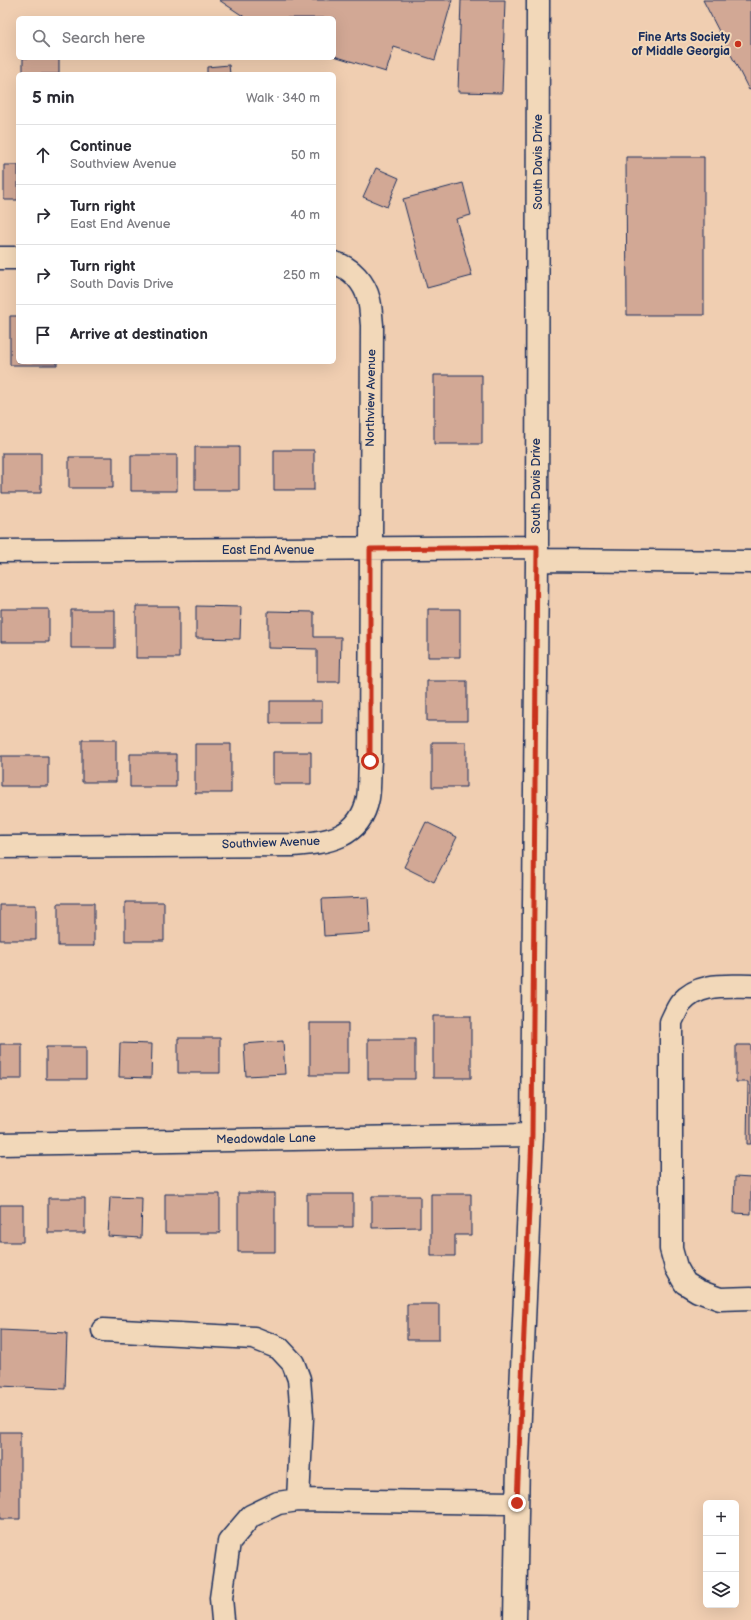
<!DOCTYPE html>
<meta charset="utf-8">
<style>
:root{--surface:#fff;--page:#f2f2f3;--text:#2b2b33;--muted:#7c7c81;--line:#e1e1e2}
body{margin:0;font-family:"Balsamiq Sans",sans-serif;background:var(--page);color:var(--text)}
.controls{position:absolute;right:12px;bottom:12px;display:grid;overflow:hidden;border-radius:6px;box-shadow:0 4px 16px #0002}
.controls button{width:36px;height:36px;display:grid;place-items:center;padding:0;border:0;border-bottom:1px solid var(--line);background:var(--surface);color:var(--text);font:20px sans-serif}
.stop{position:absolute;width:12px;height:12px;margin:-9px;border:3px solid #c8321e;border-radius:50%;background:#fff}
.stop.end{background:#c8321e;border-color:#fff;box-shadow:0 1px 4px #0008}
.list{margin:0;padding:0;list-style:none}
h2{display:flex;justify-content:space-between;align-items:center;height:52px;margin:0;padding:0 16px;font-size:17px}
h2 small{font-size:13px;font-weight:400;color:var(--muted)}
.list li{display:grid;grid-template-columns:26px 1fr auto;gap:12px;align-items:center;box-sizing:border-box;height:60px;padding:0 16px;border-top:1px solid var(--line)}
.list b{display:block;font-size:15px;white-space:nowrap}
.list p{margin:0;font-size:13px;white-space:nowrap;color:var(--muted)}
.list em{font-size:13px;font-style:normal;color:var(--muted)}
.icon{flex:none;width:22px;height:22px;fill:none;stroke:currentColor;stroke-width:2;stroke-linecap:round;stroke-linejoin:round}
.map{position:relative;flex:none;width:751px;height:1620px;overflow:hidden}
.search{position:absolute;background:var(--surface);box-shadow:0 4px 16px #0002;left:16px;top:16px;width:320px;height:44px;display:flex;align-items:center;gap:10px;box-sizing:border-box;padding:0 14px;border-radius:6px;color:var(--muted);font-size:15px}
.panel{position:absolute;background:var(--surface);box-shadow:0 4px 16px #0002;left:16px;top:72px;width:320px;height:292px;border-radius:6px}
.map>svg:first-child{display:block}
</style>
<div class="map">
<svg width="751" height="1620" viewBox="0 0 751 1620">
<rect width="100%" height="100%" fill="#f0ceb1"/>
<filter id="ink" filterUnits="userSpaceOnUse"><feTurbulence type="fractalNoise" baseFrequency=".025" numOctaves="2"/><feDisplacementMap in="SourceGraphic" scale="8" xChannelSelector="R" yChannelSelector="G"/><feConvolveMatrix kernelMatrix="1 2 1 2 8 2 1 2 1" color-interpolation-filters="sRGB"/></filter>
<g filter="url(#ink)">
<!-- building -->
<path fill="#d2a895" stroke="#1b2f5e" d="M219 0H452L435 60 394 47 386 72 334 56V18H246Z
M461 0H505L502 93 458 92Z
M703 0H751V89L749 90Z
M23 58H59V74H23Z
M229 65 230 74H207V67Z
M626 157H704V315H627Z
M4 165H18V200H4Z
M376 168 399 178 387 207 363 197Z
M463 183 471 215 456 219 472 276 427 288 403 199Z
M10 316H18V362H57V365H10Z
M434 375H482V444H434Z
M195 447H239V490H195Z
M274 450H314V490H274Z
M2 453H41V493H2Z
M131 455H177V491H131Z
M69 457H113V488H69Z
M136 606H179V658H136Z
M196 606 241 607 240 639 196 638Z
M1 609H49V642H1Z
M428 609H460V657H428Z
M71 610H115V648H71Z
M268 611 314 612V637H341L340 682H317V649L268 648Z
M427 681H467V721H427Z
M270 701H322V723H270Z
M82 740H116V782H82Z
M432 742H466V787H432Z
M195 744H231V793H195Z
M273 752H311V784H273Z
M130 754H176V787H130Z
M1 756H48V786H1Z
M426 822 457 837 434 882 404 867Z
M368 897 370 933 324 936 322 899Z
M125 902H164V941H125Z
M58 903H94V946H58Z
M0 905H36V940H0Z
M433 1016H471V1078H433Z
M310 1023H348V1075H310Z
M178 1038H220V1073H178Z
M368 1039H415V1079H368Z
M283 1041 285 1074 246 1076 244 1044Z
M120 1043 152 1044 151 1078 119 1077Z
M0 1044H22V1079H0Z
M736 1045H751V1144H747L748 1082H736Z
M46 1047H86V1079H46Z
M751 1175V1214L734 1213 735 1177 751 1178Z
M238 1193H275V1252H238Z
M165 1194H220V1233H165Z
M307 1194H353V1227H307Z
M431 1194H471V1235H455V1256H431Z
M372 1196H420V1227L372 1228Z
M110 1197 142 1198 141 1238 108 1236Z
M48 1198H85V1233H48Z
M0 1205H23V1242H0Z
M407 1304H439V1340H407Z
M0 1330 67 1333 65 1389 0 1386Z
M0 1432H20V1519H0Z"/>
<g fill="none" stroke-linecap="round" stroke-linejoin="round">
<defs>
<path id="minor" d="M0 258H18
M0 551 537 547
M537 560 751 562
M0 847 293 845C327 842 360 839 368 798 370 786 369 773 370 761L372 325C371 317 371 308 369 300 365 283 351 267 334 263
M751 986C727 986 699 982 681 1003 677 1008 674 1016 671 1022V1249L676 1267 685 1283 698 1291 720 1299 751 1298
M0 1144 532 1135
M103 1330 254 1338 279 1348 293 1363 299 1379 302 1417 298 1500
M223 1620 221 1598 229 1542 251 1516 278 1503 298 1500 517 1503
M515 1620 518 1461 532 1135 537 560 538 0"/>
</defs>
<!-- minor casing -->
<use href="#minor" stroke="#1b2f5e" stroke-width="25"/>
<!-- minor -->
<use href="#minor" stroke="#f2d8b9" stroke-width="22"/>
</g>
</g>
<g fill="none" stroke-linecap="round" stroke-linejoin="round" filter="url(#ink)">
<!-- route -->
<path stroke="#c8321e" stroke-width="5" d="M370 761V549L537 547 532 1135 517 1503"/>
</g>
<!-- markers -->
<circle fill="#c8321e" stroke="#f2d8b9" stroke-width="1.5" cx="738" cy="44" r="4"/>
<g text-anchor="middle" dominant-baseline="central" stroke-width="4" stroke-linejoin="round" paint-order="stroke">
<!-- poi labels -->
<g font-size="12" font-weight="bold" fill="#1b2f5e" stroke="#f2d8b9" text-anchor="end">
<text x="730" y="37">Fine Arts Society<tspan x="730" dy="14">of Middle Georgia</tspan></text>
</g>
<!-- street labels -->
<g font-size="12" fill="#1b2f5e" stroke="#f2d8b9">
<text transform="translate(538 162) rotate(-90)">South Davis Drive</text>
<text transform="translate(371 398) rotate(-89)">Northview Avenue</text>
<text transform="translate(536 486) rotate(-90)">South Davis Drive</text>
<text x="268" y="550">East End Avenue</text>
<text transform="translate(271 843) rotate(-2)">Southview Avenue</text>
<text transform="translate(266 1139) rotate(-1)">Meadowdale Lane</text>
</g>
</g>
</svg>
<div class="controls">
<button>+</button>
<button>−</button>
<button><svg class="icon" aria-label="layers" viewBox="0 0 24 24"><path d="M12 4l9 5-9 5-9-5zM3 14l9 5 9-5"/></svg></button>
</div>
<div class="stop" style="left:370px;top:761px"></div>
<div class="stop end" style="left:517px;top:1503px"></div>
<div class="search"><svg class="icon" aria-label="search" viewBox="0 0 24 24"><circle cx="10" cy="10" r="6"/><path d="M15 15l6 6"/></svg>Search here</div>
<section class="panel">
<h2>5 min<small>Walk · 340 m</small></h2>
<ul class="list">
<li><svg class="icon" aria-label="ahead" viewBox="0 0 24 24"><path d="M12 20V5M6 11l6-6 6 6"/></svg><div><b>Continue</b><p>Southview Avenue</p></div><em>50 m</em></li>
<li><svg class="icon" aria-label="right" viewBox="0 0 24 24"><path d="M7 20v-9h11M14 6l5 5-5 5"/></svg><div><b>Turn right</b><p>East End Avenue</p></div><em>40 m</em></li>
<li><svg class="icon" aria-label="right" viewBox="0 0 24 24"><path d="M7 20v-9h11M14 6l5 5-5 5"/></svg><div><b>Turn right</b><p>South Davis Drive</p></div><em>250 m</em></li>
<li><svg class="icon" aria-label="arrive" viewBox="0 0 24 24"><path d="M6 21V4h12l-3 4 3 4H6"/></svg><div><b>Arrive at destination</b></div></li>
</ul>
</section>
</div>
